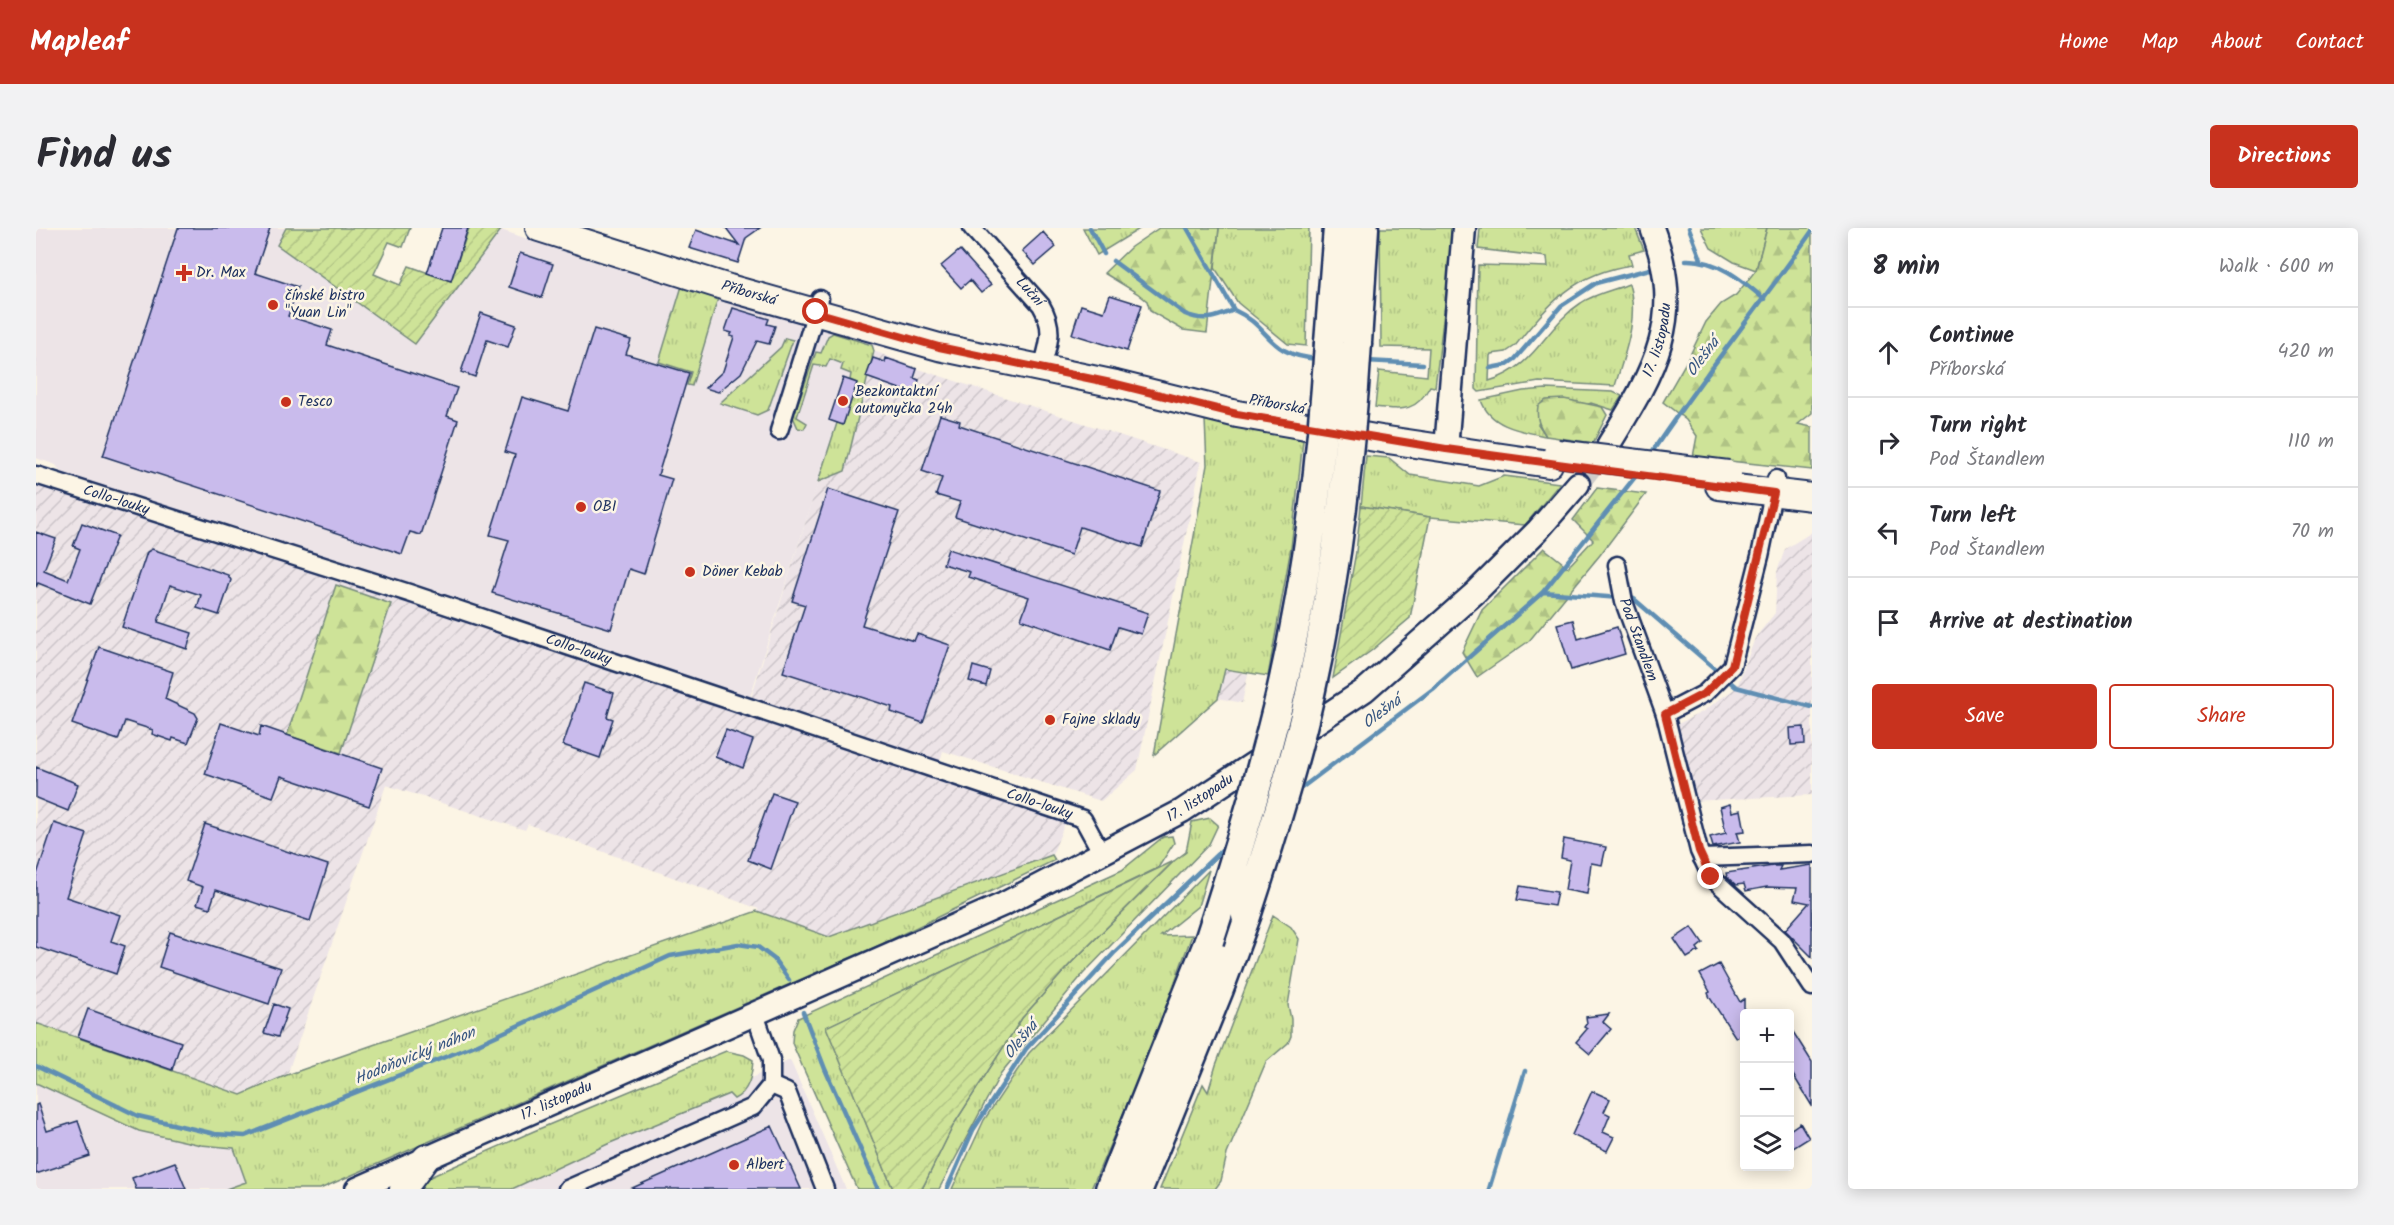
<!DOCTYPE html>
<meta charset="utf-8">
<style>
:root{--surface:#fff;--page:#f2f2f3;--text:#2b2b33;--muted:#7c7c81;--line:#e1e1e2;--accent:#c8321e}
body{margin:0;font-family:Kalam,sans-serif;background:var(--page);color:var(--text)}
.controls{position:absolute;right:18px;bottom:18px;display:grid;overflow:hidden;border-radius:6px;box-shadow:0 3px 15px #0003}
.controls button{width:54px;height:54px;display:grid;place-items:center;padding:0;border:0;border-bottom:2px solid var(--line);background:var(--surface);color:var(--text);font:30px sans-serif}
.stop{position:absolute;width:18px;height:18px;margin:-14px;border:4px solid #c8321e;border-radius:50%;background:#fff}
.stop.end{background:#c8321e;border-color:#fff;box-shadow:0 2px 6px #0008}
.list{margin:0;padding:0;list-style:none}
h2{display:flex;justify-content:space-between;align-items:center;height:78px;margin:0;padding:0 24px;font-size:26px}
h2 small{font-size:20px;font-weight:400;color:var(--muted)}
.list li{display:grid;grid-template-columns:39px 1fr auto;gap:18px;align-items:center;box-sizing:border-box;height:90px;padding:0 24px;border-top:2px solid var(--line)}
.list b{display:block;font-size:22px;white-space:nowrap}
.list p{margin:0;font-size:20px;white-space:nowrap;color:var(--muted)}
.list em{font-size:20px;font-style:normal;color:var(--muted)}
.actions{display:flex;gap:12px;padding:18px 24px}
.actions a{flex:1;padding:14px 0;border:2px solid var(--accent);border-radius:6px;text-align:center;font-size:21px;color:var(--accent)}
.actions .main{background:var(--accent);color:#fff}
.icon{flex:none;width:33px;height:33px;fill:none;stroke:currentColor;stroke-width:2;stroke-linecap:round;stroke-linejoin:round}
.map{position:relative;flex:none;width:1776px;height:961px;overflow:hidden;border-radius:6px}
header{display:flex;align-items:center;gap:36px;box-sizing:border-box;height:84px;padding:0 30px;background:var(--accent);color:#fff}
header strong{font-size:28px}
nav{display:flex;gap:33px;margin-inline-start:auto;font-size:21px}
.intro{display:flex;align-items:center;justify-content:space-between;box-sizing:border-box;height:144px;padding:0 36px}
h1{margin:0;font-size:42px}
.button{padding:15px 27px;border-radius:6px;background:var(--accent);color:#fff;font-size:21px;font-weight:700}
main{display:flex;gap:36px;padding:0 36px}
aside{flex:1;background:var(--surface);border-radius:6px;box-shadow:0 3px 15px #0003}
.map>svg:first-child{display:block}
</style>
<header>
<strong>Mapleaf</strong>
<nav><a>Home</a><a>Map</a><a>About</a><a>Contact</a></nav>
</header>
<div class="intro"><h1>Find us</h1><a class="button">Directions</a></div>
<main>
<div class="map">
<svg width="1776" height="961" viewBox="0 0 1776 961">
<defs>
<pattern id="industrial-furrows" width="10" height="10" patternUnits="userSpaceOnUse" patternTransform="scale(1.5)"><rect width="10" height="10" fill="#ede4e7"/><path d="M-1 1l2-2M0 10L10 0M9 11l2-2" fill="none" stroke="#cbc4c9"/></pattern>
<pattern id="grass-tufts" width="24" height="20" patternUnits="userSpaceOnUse" patternTransform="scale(1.5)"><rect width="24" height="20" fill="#cee398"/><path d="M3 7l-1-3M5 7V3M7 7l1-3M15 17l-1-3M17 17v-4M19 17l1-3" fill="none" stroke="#b0c385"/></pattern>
<pattern id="forest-firs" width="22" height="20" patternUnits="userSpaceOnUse" patternTransform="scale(1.5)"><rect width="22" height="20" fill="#cee398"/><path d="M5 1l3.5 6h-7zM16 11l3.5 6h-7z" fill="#b0c385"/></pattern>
<pattern id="garden-furrows" width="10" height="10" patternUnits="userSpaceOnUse" patternTransform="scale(1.5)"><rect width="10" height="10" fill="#cee398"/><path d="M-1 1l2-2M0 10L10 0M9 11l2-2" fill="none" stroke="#b0c385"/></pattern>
</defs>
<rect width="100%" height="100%" fill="#fcf5e5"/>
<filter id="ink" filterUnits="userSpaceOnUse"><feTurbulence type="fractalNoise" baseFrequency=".0167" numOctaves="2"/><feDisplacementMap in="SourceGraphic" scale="12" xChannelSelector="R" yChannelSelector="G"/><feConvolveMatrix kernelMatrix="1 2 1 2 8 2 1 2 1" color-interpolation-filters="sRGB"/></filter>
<g filter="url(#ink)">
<!-- built -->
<path fill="#ede4e7" d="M0 0H250L241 17 379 116 465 2 569 37 574 38 576 35 839 115 833 142 782 255 714 469 26 246 20 237 0 230Z
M754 832 810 961H476L574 915Z
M0 855 80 894 165 917 198 920 210 954 190 961H0Z"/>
<!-- industrial -->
<path fill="url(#industrial-furrows)" d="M838 123 883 141 1165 234 1101 542 1065 573 907 523 900 547 1029 595 1016 627 793 709 721 683 723 681 492 596 489 602 350 557 251 847 205 866 0 795V253L710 486 782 254 809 243Z
M1776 304V567L1655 573 1638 498 1666 484 1701 459 1719 410 1739 385 1741 344 1749 321Z
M1189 441 1212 446 1206 475 1182 470Z"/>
<!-- grass -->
<path fill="url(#grass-tufts)" stroke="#74897b" stroke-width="1.5" d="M1047 0H1105L1061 27Z
M1183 0H1273L1270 118 1252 116 1202 75 1179 40Z
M1344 0H1418L1399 159 1394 158C1380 185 1366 182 1339 179L1343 143 1391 148 1393 120 1345 119Z
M1444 0H1599L1608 22 1593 26 1596 37C1539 45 1513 75 1479 118L1470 124 1455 126 1454 128 1453 153C1501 139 1509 98 1545 75 1558 66 1578 62 1593 56 1603 91 1589 124 1579 158L1503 154 1443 164 1440 161 1442 37 1512 39 1511 29 1442 21Z
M1665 0H1731L1720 42 1698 34 1675 20Z
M646 58 682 70 656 158 651 157 655 144 623 134Z
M797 105 836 117 838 123 809 243 782 254 801 195 807 196 821 155 814 152 815 146 805 142 807 136 794 131 790 139 778 137 761 189 771 195 768 201 762 200 757 189 780 124 785 125 792 108Z
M749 110 757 112 732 182 721 187 684 175 745 119Z
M1510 161 1577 164 1586 168 1577 182 1555 175 1502 196 1510 208C1485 203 1454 199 1445 172L1487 163Z
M1169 192 1267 212 1255 320 1232 448 1189 441 1182 470 1118 527 1171 237Z
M1330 228 1353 230 1374 247 1443 258 1468 248 1524 255 1489 297 1394 289 1325 278Z
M1174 590 1182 597 1173 616 1047 746 965 845 903 961H886L918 896 986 790 1036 734 1138 633 1150 624 1156 594Z
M1136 608 1138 615 1122 640 791 799 857 961H821L756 815 757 802 762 790 1086 642 1127 609Z
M1016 627 1019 632 846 716 284 961H190L210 954 198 920 165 917 103 903 0 855V795L205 867 251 847 721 683 793 709Z
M1173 642 1162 678 1125 708 1156 707 1111 830 1055 961H916L948 892 993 825Z
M1237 687 1255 699 1263 711 1252 777 1255 791V808L1252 815 1230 834 1191 926 1185 953 1179 961H1124L1167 856 1172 864 1180 837Z
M690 823 708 827 717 832C716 847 713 864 698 871L693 866 574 915 476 961H381L394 949 498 903Z"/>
<!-- forest -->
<path fill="url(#forest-firs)" stroke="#74897b" stroke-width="1.5" d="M1123 0H1183L1171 105 1147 102 1114 83 1111 73 1101 65 1068 45 1095 19Z
M1731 0H1776V185L1762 196 1776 199V242L1657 229 1661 208 1650 192 1627 174 1653 129 1670 94 1685 76 1700 67 1720 42Z
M1528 171 1566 179 1571 187 1557 215 1510 208C1503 197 1500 191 1502 178L1510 172Z
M1561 260 1610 266 1564 327 1493 413 1441 449 1426 424 1446 382 1508 320 1532 339 1557 312 1537 292Z
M300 357 355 376 305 525 251 507Z"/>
<!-- garden -->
<path fill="url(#garden-furrows)" stroke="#74897b" stroke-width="1.5" d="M250 0H374L367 19 353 14 338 46 364 57 373 38 415 53 433 0 465 2 379 116 241 17Z
M1325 278 1394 289 1374 390 1335 423 1297 450 1320 324Z
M1138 633 1036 734 986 790 918 896 886 961H857L790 799Z"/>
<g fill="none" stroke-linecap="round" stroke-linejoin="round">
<!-- stream -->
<path stroke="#5e8eb3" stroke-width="4.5" d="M1054 0 1068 26
M1151 0 1198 82
M1653 0 1665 31
M1650 32C1681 31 1706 52 1728 71
M1077 33 1149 86C1168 94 1179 90 1198 82 1236 99 1230 128 1283 131
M1330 133 1387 136
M1454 140 1470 137 1479 131 1525 78 1560 55 1614 41
M1614 227C1665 150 1723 79 1776 3
M1507 364 1584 370
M1592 370 1598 371 1700 459 1776 479
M1260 564 1397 461 1507 364 1603 244
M767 784 789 841 842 961
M0 838 102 888 179 906 209 908 442 816 634 728 702 716 722 719 738 731 753 752
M911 961 937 902 990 821 1079 724 1192 616
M1453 961 1489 843"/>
</g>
<!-- building -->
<path fill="#c9bbec" stroke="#1b2f5e" stroke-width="1.5" d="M142 0H234L219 45 262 59 252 88 296 102 291 117 421 160 411 188 422 192 385 307 374 304 366 326 67 228Z
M406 0H432L415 53 391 45Z
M690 0H724L710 10 702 35 653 20 660 2 703 17Z
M1007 4 1020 19 999 37 986 23Z
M924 22 955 57 945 65 934 52 925 60 905 38Z
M484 25 517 36 506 70 473 59Z
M1074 67 1106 77 1091 123 1036 106 1045 77 1068 84Z
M697 80 733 91 731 96 739 98 733 116 721 113 705 145 682 164 669 160 687 143 698 109 694 108 696 105 689 103Z
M445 85 480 97 472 119 451 112 439 149 425 144Z
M558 101 595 112 590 126 653 145 622 247 636 251 608 346 593 341 575 401 456 365 473 312 454 307 479 227 469 224 486 169 532 183Z
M837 130 849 134 850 130 881 141 878 150 883 152 878 166 830 149Z
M807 150 821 155 807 197 793 192Z
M904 187 924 193 923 197 1124 263 1106 319 1044 299 1035 327 919 289 924 274 900 267 906 250 886 243Z
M792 261 863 284 826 397 878 413 881 406 914 417 887 495 855 484 856 479 747 444 769 377 756 373Z
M46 295 81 308 54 376 2 355 0 359V304L20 311 8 342 32 352 44 321 37 318Z
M116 321 192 347 195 352 183 387 161 380 165 367 134 357 122 394 156 405 151 421 86 399 111 324Z
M912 321 1112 385 1105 406 1082 399 1074 422 985 391 993 369 932 349 934 344 907 336Z
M1537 392 1542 411 1581 399 1589 426 1535 442 1521 396Z
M63 419 137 444 129 471 159 485 162 490 152 515 137 510 136 513 116 506 117 502 89 493 82 512 36 496Z
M937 438 954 443 950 458 933 453Z
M548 455 578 465 571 489 577 491 564 530 527 517Z
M185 495 223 508 225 498 346 540 333 578 245 548 237 569 169 546Z
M1768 499 1769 516 1755 517 1754 500Z
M690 502 717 512 707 540 679 529Z
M0 539 42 556 32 583 0 570Z
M736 565 759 573 735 641 712 632Z
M1694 576 1696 584 1705 582 1709 603 1701 604 1704 614 1677 619 1674 609 1690 605 1684 579Z
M18 595 51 606 30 669 84 687 75 713 89 718 80 746 0 719V649Z
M169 596 292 637 274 693 180 662 174 680 161 676 167 659 150 653Z
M1528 611 1570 619 1566 637 1555 635 1551 666 1529 662 1534 632 1525 630Z
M1776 637V729L1749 702 1773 675 1758 672 1761 660 1731 659 1710 663 1708 656 1700 657 1691 649 1690 645 1737 638H1745L1743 642Z
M1484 658 1521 664 1518 678 1481 672Z
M1656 699 1667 715 1661 720 1663 723 1651 730 1638 711Z
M134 704 245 740 233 776 123 739Z
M1683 736 1704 774 1708 771V805L1700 810 1674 770 1672 765 1674 764 1664 746Z
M238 776 252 781 242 809 228 805Z
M52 781 145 814 136 842 42 809Z
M1573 786 1567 794 1575 801 1554 826 1540 814 1551 801 1548 799 1551 795 1550 789Z
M1754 799 1776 834V878L1754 842Z
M1556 863 1574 871 1568 884 1574 887 1567 904 1578 909 1571 923 1536 907Z
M2 876 11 903 42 893 54 928 0 946V877Z
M1764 895 1773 910 1754 922V902Z
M736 898 765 961H594Z
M139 934 150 961H100L96 950Z"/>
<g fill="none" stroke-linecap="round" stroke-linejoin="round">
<!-- secondary-tunnel -->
<path stroke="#cfcdca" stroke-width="22" stroke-dasharray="22 11" stroke-linecap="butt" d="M1542 256 1572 217"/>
<defs>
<g id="street">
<path id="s1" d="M936 0 1005 77C1019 101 1013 115 1006 140"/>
<path d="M743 203 784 71"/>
<path id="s2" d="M0 247 373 365 1047 591 1065 624"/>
<path id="s3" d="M1581 337 1588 374 1629 486 1663 623 1675 649 1746 713 1776 759"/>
<path d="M1629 486 1669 465 1696 438 1724 328 1740 251"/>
<path d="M1666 630 1776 626"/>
<path d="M735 857 751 864 789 961"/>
<path d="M531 961 717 879 735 857V832L719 786"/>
</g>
<g id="secondary">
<path id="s4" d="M1573 216C1619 141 1650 90 1616 0"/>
<path d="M1410 221 1428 0"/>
<path id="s5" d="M321 961 968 676 1146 583 1329 462 1440 364 1502 302 1542 256"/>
</g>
<g id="primary">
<path id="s6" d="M503 0 693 60 903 119 1080 156 1201 186 1345 211 1513 236"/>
<path d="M1683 258 1776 269"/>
<path d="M367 961 390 930"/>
</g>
<path id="highway" d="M1293 115 1302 0
M1321 115 1328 0
M1074 961 1173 713
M1102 961 1183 761 1210 688"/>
</defs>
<!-- street casing -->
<use href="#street" stroke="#1b2f5e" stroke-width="21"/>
<!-- secondary casing -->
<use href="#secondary" stroke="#1b2f5e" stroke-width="27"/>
<!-- primary casing -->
<use href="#primary" stroke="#1b2f5e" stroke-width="30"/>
<!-- highway casing -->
<use href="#highway" stroke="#1b2f5e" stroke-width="33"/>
<!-- street -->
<use href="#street" stroke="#fcf5e5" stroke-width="16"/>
<!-- secondary -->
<use href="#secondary" stroke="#fcf5e5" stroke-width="22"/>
<!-- primary -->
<use href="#primary" stroke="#fcf5e5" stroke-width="26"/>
<!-- highway -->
<use href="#highway" stroke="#fcf5e5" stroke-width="28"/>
<defs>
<path id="primary-bridge" d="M1521 225 1692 246"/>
<path id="highway-bridge" d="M1210 688C1234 615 1257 541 1274 466 1300 350 1314 233 1321 115
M1173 713C1200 630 1226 546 1246 460 1272 347 1286 231 1293 115"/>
</defs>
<!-- primary-bridge casing -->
<use href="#primary-bridge" stroke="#1b2f5e" stroke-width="30" stroke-linecap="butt"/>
<!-- highway-bridge casing -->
<use href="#highway-bridge" stroke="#1b2f5e" stroke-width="33" stroke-linecap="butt"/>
<!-- primary-bridge -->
<use href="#primary-bridge" stroke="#fcf5e5" stroke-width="26"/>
<!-- highway-bridge -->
<use href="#highway-bridge" stroke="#fcf5e5" stroke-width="28"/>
</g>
</g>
<g fill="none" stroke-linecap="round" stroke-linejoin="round" filter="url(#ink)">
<!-- route -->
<path stroke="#c8321e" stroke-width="8" d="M780 84 903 119 1080 156 1201 186 1410 221 1738 265 1696 438 1669 465 1629 486 1663 623 1675 649"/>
</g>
<!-- markers -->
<g fill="#c8321e" stroke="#fcf5e5" stroke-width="2">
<path d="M145 36h6v6h6v6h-6v6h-6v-6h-6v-6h6z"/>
<circle cx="237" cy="77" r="6"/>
<circle cx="807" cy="173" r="6"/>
<circle cx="250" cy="174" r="6"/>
<circle cx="545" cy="279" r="6"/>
<circle cx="654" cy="344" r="6"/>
<circle cx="1014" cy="492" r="6"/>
<circle cx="698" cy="937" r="6"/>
</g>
<g text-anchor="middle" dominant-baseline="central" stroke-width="5" stroke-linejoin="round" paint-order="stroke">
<!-- poi labels -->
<g font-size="15" fill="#1b2f5e" stroke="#fcf5e5" text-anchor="start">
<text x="160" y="45">Dr. Max</text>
<text x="249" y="68">čínské bistro<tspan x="249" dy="17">"Yuan Lin"</tspan></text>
<text x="819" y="164">Bezkontaktní<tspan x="819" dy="17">automyčka 24h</tspan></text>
<text x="262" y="174">Tesco</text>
<text x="557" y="279">OBI</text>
<text x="666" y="344">Döner Kebab</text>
<text x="1026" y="492">Fajne sklady</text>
<text x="710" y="937">Albert</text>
</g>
<!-- street labels -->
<g font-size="15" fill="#1b2f5e" stroke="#fcf5e5">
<text stroke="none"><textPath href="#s1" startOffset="86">Luční</textPath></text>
<text stroke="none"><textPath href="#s6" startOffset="220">Příborská</textPath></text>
<text stroke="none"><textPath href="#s4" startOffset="116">17. listopadu</textPath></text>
<text transform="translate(1241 177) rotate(10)">Příborská</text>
<text stroke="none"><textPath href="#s2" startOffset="84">Collo-louky</textPath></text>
<text stroke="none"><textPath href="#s3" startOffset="78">Pod Štandlem</textPath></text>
<text stroke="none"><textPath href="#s2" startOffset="570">Collo-louky</textPath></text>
<text stroke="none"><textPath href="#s5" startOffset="930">17. listopadu</textPath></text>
<text stroke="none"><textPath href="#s2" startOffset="1056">Collo-louky</textPath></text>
<text stroke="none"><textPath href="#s5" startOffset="218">17. listopadu</textPath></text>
</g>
<!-- water labels -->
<g font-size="16" font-style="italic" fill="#375681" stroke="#fcf5e5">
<text transform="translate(1667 129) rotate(-53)">Olešná</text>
<text transform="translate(1346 484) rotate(-37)">Olešná</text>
<text transform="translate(985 812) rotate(-51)">Olešná</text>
<text transform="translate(379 828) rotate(-22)">Hodoňovický náhon</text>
</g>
</g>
</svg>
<div class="controls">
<button>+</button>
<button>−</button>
<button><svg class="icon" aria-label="layers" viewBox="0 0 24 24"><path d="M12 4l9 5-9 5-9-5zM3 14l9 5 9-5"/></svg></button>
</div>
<div class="stop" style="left:780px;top:84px"></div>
<div class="stop end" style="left:1675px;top:649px"></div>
</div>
<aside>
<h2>8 min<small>Walk · 600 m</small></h2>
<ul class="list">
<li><svg class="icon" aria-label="ahead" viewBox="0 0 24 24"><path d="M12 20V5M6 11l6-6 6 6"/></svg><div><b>Continue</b><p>Příborská</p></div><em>420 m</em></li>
<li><svg class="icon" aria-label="right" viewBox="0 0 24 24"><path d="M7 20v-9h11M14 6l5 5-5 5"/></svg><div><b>Turn right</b><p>Pod Štandlem</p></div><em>110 m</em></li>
<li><svg class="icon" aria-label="left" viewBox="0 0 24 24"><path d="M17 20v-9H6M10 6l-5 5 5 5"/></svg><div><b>Turn left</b><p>Pod Štandlem</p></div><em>70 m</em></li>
<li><svg class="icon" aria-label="arrive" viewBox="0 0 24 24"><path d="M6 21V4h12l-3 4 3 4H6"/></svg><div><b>Arrive at destination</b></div></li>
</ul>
<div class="actions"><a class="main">Save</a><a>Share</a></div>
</aside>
</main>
